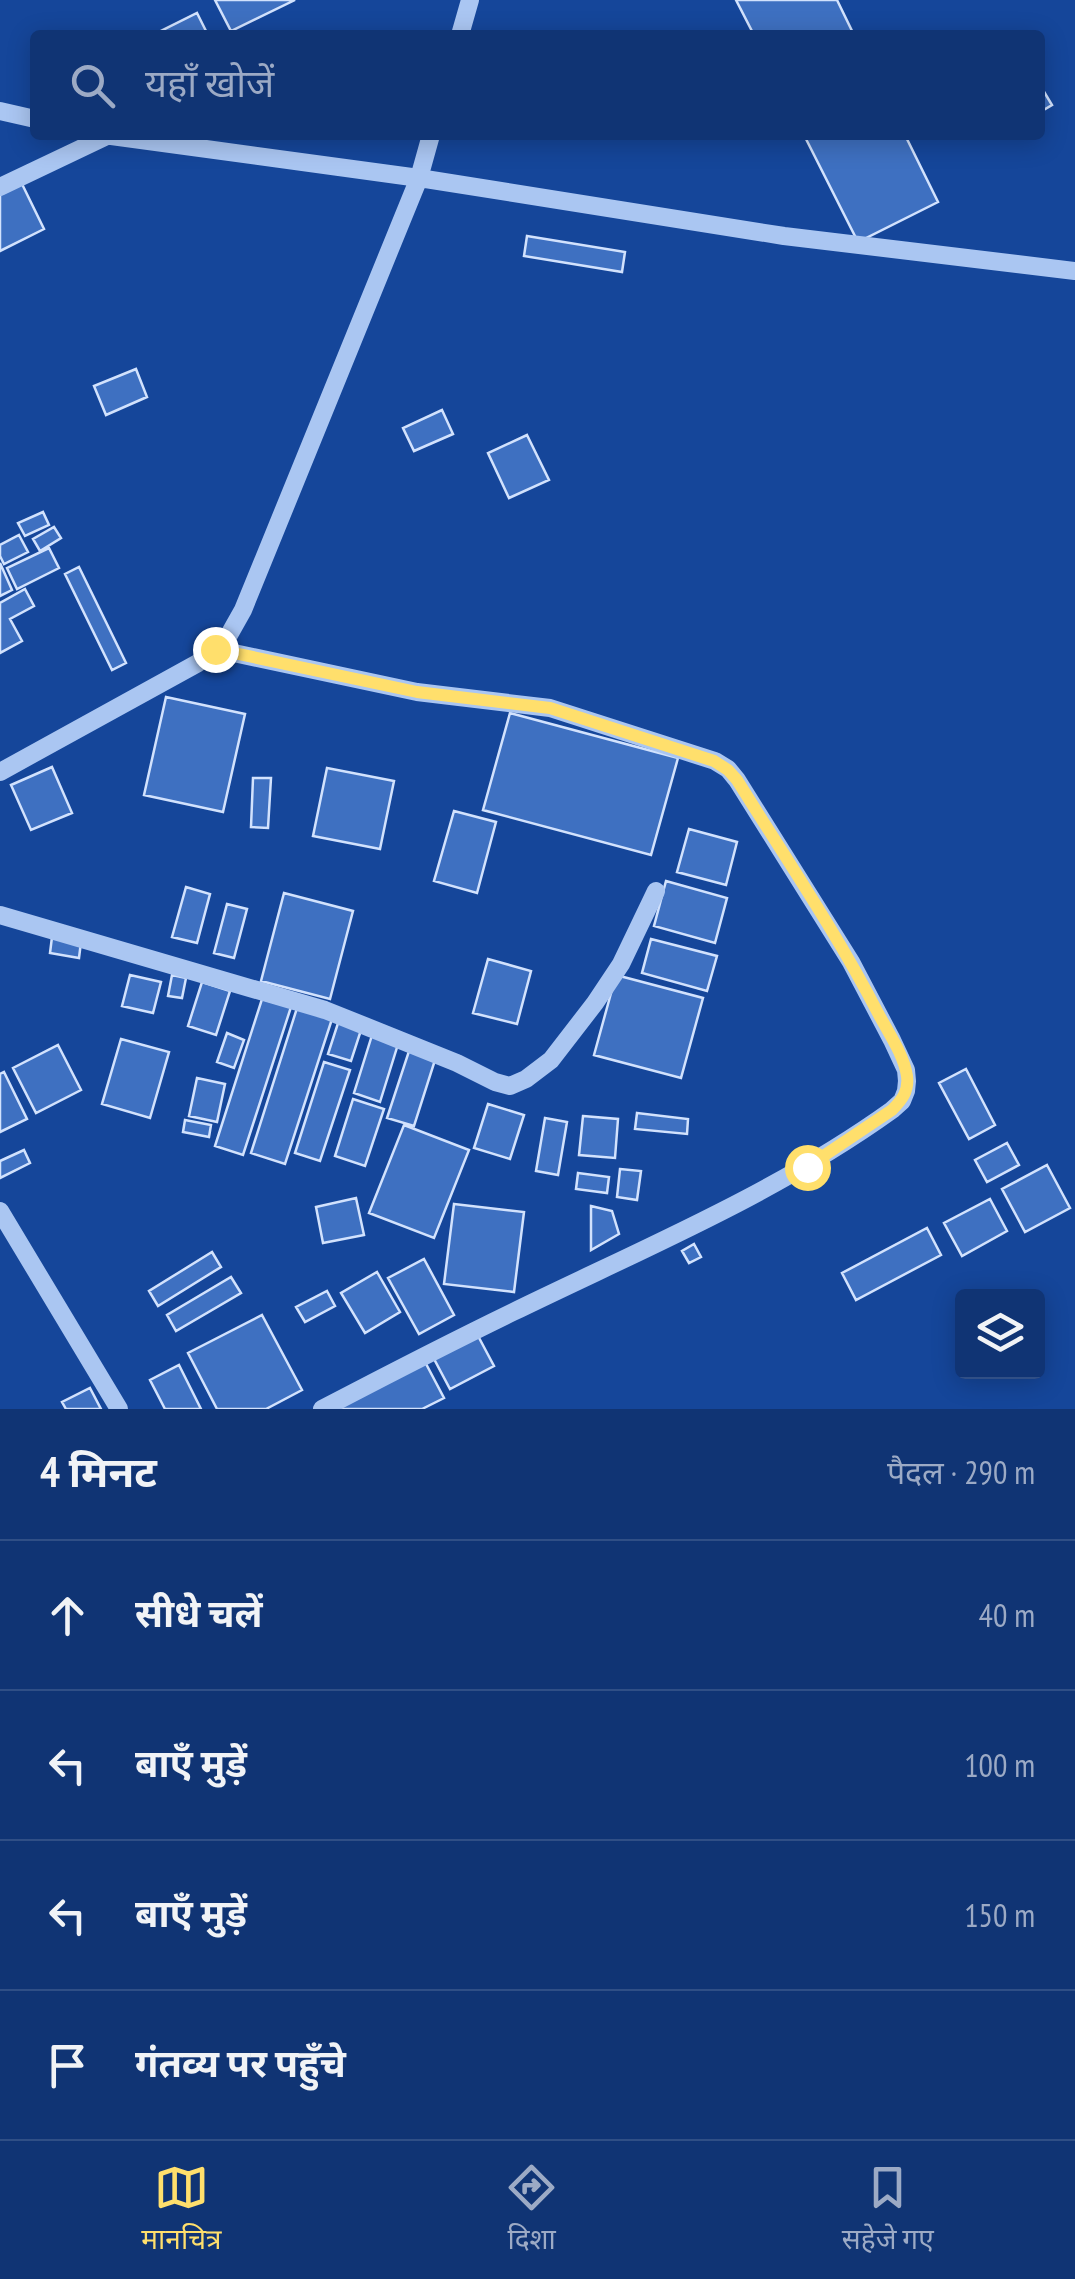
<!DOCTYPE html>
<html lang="hi">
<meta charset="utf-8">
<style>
:root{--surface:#103474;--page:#193c79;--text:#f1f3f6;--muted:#9caac5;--line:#304f86;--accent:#ffdf6c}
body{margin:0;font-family:"PT Sans Narrow","Noto Sans Devanagari",sans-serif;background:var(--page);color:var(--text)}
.controls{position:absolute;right:30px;bottom:30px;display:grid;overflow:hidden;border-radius:10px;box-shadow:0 5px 25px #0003}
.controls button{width:90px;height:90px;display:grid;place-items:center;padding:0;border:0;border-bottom:2px solid var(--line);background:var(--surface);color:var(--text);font:50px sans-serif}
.stop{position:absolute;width:30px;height:30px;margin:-22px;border:8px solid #ffdf6c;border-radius:50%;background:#fff}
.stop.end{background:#ffdf6c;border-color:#fff;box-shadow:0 2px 10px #0008}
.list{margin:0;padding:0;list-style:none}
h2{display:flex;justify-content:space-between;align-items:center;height:130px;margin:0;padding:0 40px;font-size:42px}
h2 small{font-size:32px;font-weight:400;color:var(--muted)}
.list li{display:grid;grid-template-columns:65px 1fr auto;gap:30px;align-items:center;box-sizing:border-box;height:150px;padding:0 40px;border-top:2px solid var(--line)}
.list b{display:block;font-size:38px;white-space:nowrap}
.list em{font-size:32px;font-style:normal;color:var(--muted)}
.icon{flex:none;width:55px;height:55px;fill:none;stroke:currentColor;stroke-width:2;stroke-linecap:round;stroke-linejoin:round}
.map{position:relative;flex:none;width:1075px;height:1409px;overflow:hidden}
.search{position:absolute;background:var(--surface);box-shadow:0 5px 25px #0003;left:30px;right:30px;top:30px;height:110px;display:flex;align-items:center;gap:25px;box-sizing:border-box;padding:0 35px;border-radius:10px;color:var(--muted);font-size:38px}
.sheet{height:730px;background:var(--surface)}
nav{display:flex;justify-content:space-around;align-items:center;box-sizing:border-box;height:140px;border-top:2px solid var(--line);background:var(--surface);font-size:28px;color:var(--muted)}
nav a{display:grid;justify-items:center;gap:5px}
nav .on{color:var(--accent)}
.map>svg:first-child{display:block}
</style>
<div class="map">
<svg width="1075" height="1409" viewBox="0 0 1075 1409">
<rect width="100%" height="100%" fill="#15469a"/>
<!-- building -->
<path fill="#3e70c1" stroke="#d2e2fd" stroke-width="2.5" d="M215 0H295L231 31Z
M736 0H837L854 35H754Z
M197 13 208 35H160L159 32Z
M1040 85 1052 105 1040 112Z
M804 135H905L938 202 858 242Z
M22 184 44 229 0 251V195Z
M527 236 625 252 622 272 524 256Z
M136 369 147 397 106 415 94 386Z
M442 410 453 434 414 451 403 428Z
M527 435 549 480 509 498 488 453Z
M43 512 49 525 25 536 18 523Z
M54 527 61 538 40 551 33 539Z
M19 535 28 552 4 564 0 556V545Z
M49 548 59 568 17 589 7 568Z
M0 563 12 590 0 596Z
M79 567 126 663 112 670 65 574Z
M25 589 34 606 10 619 22 641 0 653V603Z
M166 697 245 714 223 812 144 795Z
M510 713 678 758 651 855 483 810Z
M52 767 72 813 31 830 11 785Z
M327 768 394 781 380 849 313 836Z
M253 778H271L268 828 251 827Z
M454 811 496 822 477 893 434 881Z
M689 829 737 842 726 885 677 872Z
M666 881 727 898 715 943 654 926Z
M186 887 210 894 197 943 172 937Z
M284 893 353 911 330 999 261 981Z
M227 904 247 909 234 958 214 953Z
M52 937 81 942 79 958 50 953Z
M651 939 717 956 707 991 642 973Z
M488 959 531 971 517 1024 473 1013Z
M130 975 161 982 153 1013 122 1006Z
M172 975 186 978 182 998 168 996Z
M616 975 703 998 681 1078 594 1055Z
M202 982 230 991 216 1035 188 1026Z
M262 999 291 1007 243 1155 215 1146Z
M297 1008 332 1019 285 1164 251 1153Z
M339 1020 362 1027 351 1061 328 1054Z
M373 1032 399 1041 380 1102 354 1093Z
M227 1033 244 1040 234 1068 217 1062Z
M121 1039 169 1052 150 1118 102 1104Z
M58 1045 81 1090 36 1113 13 1068Z
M409 1051 435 1060 414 1126 387 1118Z
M324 1062 350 1070 320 1161 295 1153Z
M966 1069 995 1125 969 1139 939 1083Z
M4 1072 27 1119 0 1132V1074Z
M197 1078 225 1084 217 1122 189 1116Z
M353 1099 384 1109 365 1166 335 1156Z
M488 1104 524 1115 510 1159 474 1148Z
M637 1113 688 1119 687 1134 635 1129Z
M583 1116 618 1119 615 1158 579 1155Z
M545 1118 567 1122 558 1175 536 1171Z
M185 1120 211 1125 209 1137 183 1132Z
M404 1125 469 1150 434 1238 369 1213Z
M1007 1143 1019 1165 987 1182 975 1160Z
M24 1150 30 1163 0 1178V1161Z
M1047 1165 1070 1208 1025 1232 1002 1189Z
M620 1169 641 1171 637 1200 617 1197Z
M578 1173 609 1177 607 1193 576 1189Z
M356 1198 364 1235 323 1243 316 1207Z
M990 1199 1007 1231 962 1256 944 1223Z
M454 1204 524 1212 514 1292 444 1284Z
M591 1206 612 1211 619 1234 591 1250Z
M927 1228 941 1255 856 1300 842 1273Z
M694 1244 701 1257 689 1263 682 1251Z
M212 1252 221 1267 158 1306 149 1291Z
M424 1259 454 1315 419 1334 388 1278Z
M377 1272 400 1312 365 1333 341 1293Z
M231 1277 241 1293 176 1331 167 1315Z
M327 1291 335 1306 305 1322 296 1307Z
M262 1315 302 1390 266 1409H217L188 1353Z
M477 1334 494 1366 450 1389 433 1357Z
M424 1360 444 1398 422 1409H342L340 1404Z
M179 1365 201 1409H165L150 1380Z
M90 1388 101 1409H66L62 1402Z"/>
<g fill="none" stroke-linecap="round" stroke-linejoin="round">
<!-- minor -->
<path stroke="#aac6f2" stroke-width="18" d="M460 35 470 0
M0 111 35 119
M104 135 419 178 784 236 1075 271
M0 187 107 136
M215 649 417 692 550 708 715 761 728 769 737 780 851 962 892 1040 906 1070 907 1081 906 1091 902 1101 892 1110C775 1194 642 1249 513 1312 449 1343 385 1376 322 1409
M0 772 198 663 225 642 243 610 419 178 431 135
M0 915 325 1010 457 1063 495 1082 510 1086 526 1079 551 1060 595 1003 621 964 656 891
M0 1211 119 1409"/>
</g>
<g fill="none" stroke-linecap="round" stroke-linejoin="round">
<!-- route -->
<path stroke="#ffdf6c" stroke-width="12" d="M215 649 417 692 550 708 714 761 728 770 737 780C785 857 836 932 878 1013 888 1032 904 1055 907 1076 909 1091 902 1100 892 1110L807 1167"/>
</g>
</svg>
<div class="controls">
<button><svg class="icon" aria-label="layers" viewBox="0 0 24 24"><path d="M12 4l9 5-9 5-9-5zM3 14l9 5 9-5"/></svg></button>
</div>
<div class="stop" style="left:807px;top:1167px"></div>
<div class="stop end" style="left:215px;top:649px"></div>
<div class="search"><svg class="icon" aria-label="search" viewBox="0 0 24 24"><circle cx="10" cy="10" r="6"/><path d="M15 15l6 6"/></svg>यहाँ खोजें</div>
</div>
<section class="sheet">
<h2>4 मिनट<small>पैदल · 290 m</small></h2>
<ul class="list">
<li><svg class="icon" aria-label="ahead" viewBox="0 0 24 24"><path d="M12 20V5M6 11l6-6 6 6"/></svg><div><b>सीधे चलें</b></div><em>40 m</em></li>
<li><svg class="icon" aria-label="left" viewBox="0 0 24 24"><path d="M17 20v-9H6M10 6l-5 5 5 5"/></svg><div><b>बाएँ मुड़ें</b></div><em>100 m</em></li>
<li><svg class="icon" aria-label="left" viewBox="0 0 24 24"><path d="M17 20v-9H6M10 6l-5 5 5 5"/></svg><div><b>बाएँ मुड़ें</b></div><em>150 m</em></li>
<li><svg class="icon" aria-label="arrive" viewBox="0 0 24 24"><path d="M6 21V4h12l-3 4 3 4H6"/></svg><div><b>गंतव्य पर पहुँचे</b></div></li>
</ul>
</section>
<nav>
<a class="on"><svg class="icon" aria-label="map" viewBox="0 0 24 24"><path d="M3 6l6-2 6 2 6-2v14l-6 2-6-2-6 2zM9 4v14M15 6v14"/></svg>मानचित्र</a>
<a><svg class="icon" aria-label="directions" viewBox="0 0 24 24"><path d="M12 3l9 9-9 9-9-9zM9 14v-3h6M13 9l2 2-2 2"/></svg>दिशा</a>
<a><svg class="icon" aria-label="saved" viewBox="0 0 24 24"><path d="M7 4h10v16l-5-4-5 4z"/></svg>सहेजे गए</a>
</nav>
